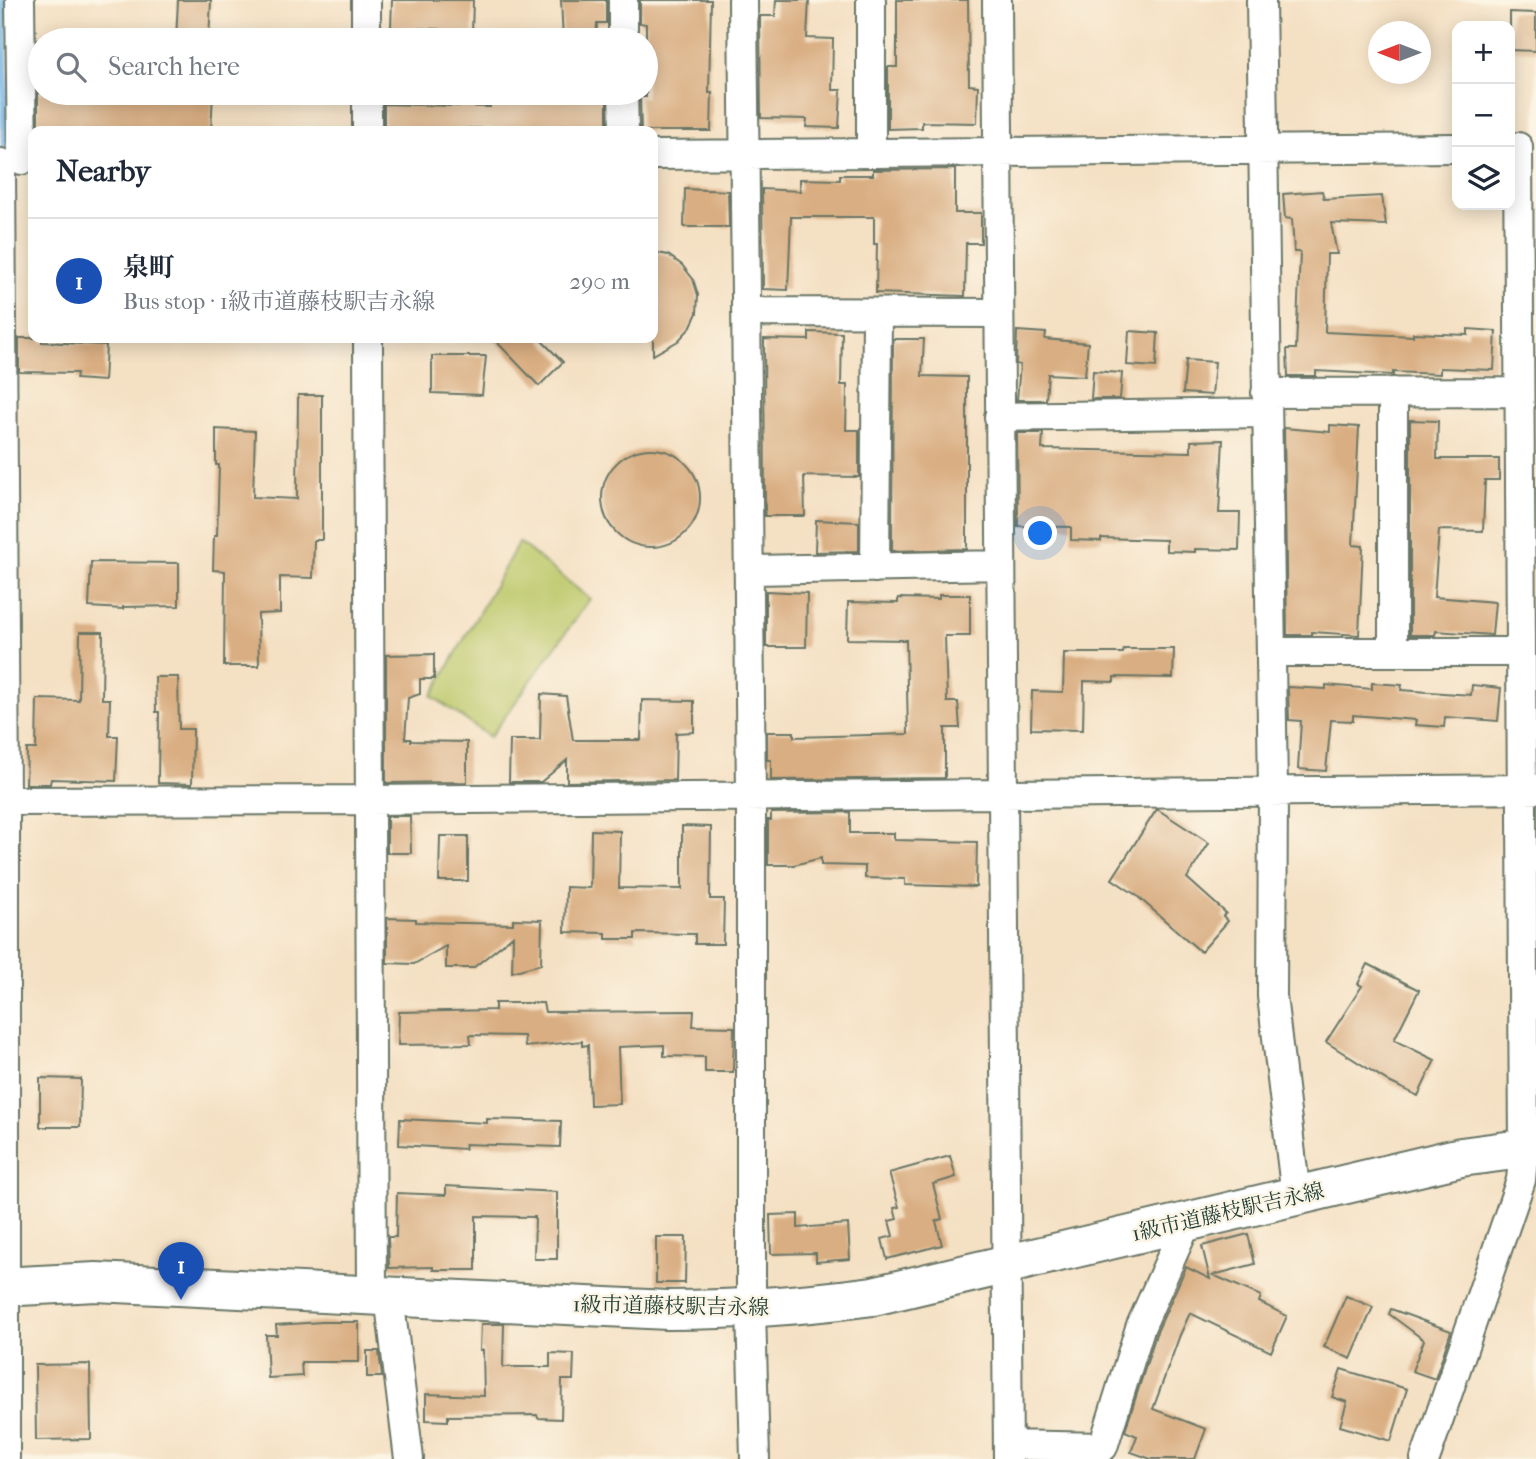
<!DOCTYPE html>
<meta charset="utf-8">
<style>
:root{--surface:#fff;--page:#f2f2f3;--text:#1f2937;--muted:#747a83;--line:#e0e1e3;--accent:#0b8043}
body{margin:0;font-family:"IM FELL French Canon","Noto Serif JP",serif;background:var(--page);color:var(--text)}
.controls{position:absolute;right:21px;top:21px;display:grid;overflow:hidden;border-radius:14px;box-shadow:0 4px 18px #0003}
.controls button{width:63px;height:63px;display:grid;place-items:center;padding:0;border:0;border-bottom:2px solid var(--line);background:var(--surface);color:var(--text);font:35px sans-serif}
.compass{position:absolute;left:1368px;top:21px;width:63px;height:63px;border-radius:50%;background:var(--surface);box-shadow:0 4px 18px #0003;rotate:270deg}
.you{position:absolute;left:1041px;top:534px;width:24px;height:24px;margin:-18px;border:5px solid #fff;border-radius:50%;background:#1a73e8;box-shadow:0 0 0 10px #1a73e833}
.badge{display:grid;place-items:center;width:46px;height:46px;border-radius:50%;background:var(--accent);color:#fff;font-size:23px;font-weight:700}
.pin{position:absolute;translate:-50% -58px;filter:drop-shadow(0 2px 4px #0008)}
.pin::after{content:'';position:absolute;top:37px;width:24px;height:21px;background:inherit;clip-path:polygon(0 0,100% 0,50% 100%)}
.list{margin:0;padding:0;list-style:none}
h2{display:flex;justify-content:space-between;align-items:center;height:91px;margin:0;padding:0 28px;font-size:30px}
h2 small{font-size:23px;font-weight:400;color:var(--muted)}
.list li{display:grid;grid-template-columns:46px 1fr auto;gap:21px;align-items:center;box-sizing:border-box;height:126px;padding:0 28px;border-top:2px solid var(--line)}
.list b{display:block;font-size:26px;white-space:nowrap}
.list p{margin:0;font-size:23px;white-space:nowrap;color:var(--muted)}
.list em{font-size:23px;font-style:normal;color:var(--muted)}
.icon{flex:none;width:38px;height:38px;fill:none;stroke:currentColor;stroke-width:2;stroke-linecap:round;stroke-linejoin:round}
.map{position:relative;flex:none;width:1536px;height:1459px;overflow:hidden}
.search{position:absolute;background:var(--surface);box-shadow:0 4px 18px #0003;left:28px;top:28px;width:630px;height:77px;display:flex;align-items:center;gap:18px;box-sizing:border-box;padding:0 24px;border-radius:38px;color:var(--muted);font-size:26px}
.panel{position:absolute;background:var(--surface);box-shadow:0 4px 18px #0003;left:28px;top:126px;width:630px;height:217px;border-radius:14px}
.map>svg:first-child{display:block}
</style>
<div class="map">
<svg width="1536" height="1459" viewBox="0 0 1536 1459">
<rect width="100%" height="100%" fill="#fcf5e5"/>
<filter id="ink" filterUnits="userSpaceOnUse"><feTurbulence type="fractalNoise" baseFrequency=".0143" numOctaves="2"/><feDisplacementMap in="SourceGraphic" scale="14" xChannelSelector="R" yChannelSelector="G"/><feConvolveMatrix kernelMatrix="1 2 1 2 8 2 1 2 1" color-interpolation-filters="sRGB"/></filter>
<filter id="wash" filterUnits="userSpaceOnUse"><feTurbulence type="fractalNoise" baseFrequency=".00686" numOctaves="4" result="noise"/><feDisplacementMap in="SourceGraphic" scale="28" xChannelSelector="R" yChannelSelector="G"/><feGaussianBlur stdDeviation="1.57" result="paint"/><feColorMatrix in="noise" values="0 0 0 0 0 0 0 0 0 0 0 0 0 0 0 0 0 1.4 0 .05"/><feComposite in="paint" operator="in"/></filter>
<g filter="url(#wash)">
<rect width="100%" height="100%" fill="#f4e0c3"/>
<!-- green -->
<path fill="#bbc768" stroke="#6d824e" stroke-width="2" d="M519 542 590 599 490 737 432 696Z"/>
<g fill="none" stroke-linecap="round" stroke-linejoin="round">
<!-- stream -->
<path stroke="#71b3e6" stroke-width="8" d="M4 0 5 151"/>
</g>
<g id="blocks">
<!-- building -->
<path fill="#d9ae82" d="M178 0H211L209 40H176Z
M392 0H473L472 34 439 33 440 29 391 28Z
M561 0H606V23H597L596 40H563Z
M640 0H711L709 93H712L711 131H641L640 97H646V24L640 23Z
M776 0H809L807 38 833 39 832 90H841L839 128 806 127 807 119 761 118 760 16H775Z
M897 0H968L969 85 978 86 977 123 922 122V128L888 129V67H897Z
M1510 12 1536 13V51L1510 50Z
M38 93H213L211 131H38Z
M490 93 607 98V131L470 128V131H384V104L490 107Z
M955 169V213H981V243H966L965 296 876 293 877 244H874V217H791L788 290 763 289 762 189 800 191V179L840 180V175H873V170Z
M685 189 728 191 729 227H684Z
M1322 191 1324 199 1382 196 1386 225 1331 223 1337 254H1327L1325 332 1413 336V333L1468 335V329L1496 331 1494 370 1440 368V374L1393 372V375L1316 371V376H1288L1287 349H1296L1300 252H1294L1292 219 1285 218 1283 194Z
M653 252 668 255 682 265 693 279 698 295 697 313 690 328 678 341 653 355Z
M1017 331 1046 333 1045 339 1088 343 1085 376 1048 374 1046 400H1017L1020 365 1016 364Z
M1129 331 1158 333 1156 367 1127 365Z
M809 332 842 333 841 385H847L846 430H859V477L804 476 805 516H765L764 339 809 340Z
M19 338H42V342L106 345 104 381 76 379 77 373 19 372Z
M493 338H539L563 362 539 386Z
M893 339H924L922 376 967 377V549L892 551Z
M432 356H486L482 395 432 393Z
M1186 360 1215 362 1212 395 1183 393Z
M1093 371 1122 373 1120 399H1091Z
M298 395H322V540H314L313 578 280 577V613L258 614 259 666H224L225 571 213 570 214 536H217L219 465H216V429L255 431 253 497 297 499Z
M1410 420 1438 421 1437 459H1499V480H1485L1483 531 1439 530 1434 597 1495 602 1492 635 1436 631 1435 635H1410Z
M1330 425 1359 427 1353 545 1363 546 1359 635 1312 632V635H1287L1284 428 1330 432Z
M1017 433H1043L1042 449 1191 452V441L1223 440 1219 513H1240L1239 550 1195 549V552L1166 551V540L1101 538V541L1071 540V527L1018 526Z
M602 498a49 49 0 1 1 98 0a49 49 0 1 1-98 0Z
M816 520 859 522V551L815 552Z
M91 562 179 563V606L123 607V609L89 607Z
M766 591 807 593 806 647H766Z
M939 595H970V636H945L947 702H958L960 728H945V778L771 780V760H767V732H794V737L908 734 906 640 847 639 848 602 898 603V598L939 599Z
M80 632H103L102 699H110L109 736H118L116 781 51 779 50 784H26L27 749H36L37 699 79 700Z
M1124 649H1174L1173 678 1114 677V682L1084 681 1083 730 1031 729 1032 691 1063 692 1064 653H1123Z
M434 654V679H420V694L408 698 405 739H411V741L467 742V782L386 783V655Z
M155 677H178L179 729H193L192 784 158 783 159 712H156Z
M1372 683 1402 685 1401 690 1471 695 1472 685 1501 688 1498 721 1445 717 1444 727 1415 725 1416 720 1353 715V721L1331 720 1326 771 1298 769 1301 721 1289 720 1288 687 1326 689V685L1372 689Z
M541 694 566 696 573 740H641L642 700 694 701V732L676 733 675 780 567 782V760L541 782H509L510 740H540Z
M1157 809 1209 843 1187 878 1226 913 1223 916 1228 921 1201 952 1136 895 1112 879Z
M850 812V833H894V840L977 842 976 887 905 885V879L865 878V866L821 865V858L794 865H768V820H771V813Z
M387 816H410L411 853H387Z
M682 826 711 827 710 899H724L723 944H695V934L635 933V939H606V933L565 932 566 887 590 888 591 830 620 831 619 888 682 889Z
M440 836H468V881H439Z
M387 918 416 919V922L513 924V919L542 920 541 964 512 972 513 936 473 968H446V946L414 964 387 963Z
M1368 964 1419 990 1394 1040 1435 1060 1418 1096 1391 1083 1326 1042 1362 986 1358 984Z
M495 1003H543L545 1012 694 1011 693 1026 734 1027 733 1072H705V1057L664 1056V1045L618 1047 620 1104 590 1105 588 1045 582 1046V1041L525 1047 524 1036 470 1035 471 1044 398 1045 399 1012 495 1010Z
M40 1078 81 1079 80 1127H40Z
M400 1119 487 1123V1119L561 1121 560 1147 465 1144V1149L399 1145Z
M950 1156 956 1177 933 1184 942 1219 936 1221 942 1245 887 1259 882 1239 893 1236 889 1221 897 1219 894 1208 899 1207 889 1173Z
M446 1186 557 1192V1259H534L535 1217 476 1216V1270H433V1267L389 1268 388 1237H396L397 1193 446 1195Z
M798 1214V1228L848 1224 850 1259 816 1262V1253L771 1254 770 1215Z
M1248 1234 1255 1264 1213 1275 1261 1296 1259 1302 1287 1316 1271 1352 1190 1313 1180 1335 1153 1409 1206 1429 1195 1459H1151L1131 1452 1137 1436 1125 1431 1156 1334 1186 1267 1210 1279 1202 1246Z
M656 1237H686L685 1283H656Z
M1346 1296 1373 1307 1351 1359 1324 1347Z
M1391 1309 1451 1331 1435 1379 1412 1371 1424 1340 1389 1314Z
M322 1322H359V1362H301L302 1376 268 1378 266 1335H277L276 1325Z
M481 1324H504L503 1367H550V1353L574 1354 573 1380H562L561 1419 538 1418 537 1415 448 1416V1421L426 1420V1394L484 1396 483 1350H480Z
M367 1351H379L382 1377H367Z
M90 1364 91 1439 36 1440 35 1365Z
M1341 1369 1407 1389 1391 1441 1340 1426 1347 1402 1332 1397Z"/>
</g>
</g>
<g filter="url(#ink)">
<use href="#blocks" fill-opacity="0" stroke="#6a7666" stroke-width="2"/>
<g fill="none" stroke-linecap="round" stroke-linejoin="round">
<defs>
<path id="street" d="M20 0 22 160
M366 0V40
M623 0V40
M743 0 751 797V1309L755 1459
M871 0V153
M997 0 1008 1459
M1261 0 1273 790 1272 996 1296 1196
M367 93V131
M623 93 624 131
M653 155 1457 148
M1 163 5 800V1459
M746 312 998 313
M368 338 372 1295
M1393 392V652
M1266 393 1519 392
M999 417 1266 413
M875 568 877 314
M749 570 1000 565
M1271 652H1521
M0 801 370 800 1536 789
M389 1296 409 1459
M1008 1445 1103 1447 1140 1328 1187 1222
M1425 1459 1521 1180 1524 1148 1518 147"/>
<path id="secondary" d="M0 1287 96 1282 668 1310C737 1310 805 1305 873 1296L1461 1157 1536 1147"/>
</defs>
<!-- street casing -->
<use href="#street" stroke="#6a7666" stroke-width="32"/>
<!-- secondary casing -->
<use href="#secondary" stroke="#6a7666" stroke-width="42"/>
<!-- street -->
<use href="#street" stroke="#fff" stroke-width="28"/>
<!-- secondary -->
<use href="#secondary" stroke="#fff" stroke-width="38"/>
</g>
</g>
<g text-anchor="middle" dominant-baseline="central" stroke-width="5" stroke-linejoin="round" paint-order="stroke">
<!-- street labels -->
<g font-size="21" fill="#1f3d34" stroke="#fcf5e5">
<text transform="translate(1228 1212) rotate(-13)">1級市道藤枝駅吉永線</text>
<text transform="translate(671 1306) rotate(1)">1級市道藤枝駅吉永線</text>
</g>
</g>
</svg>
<div class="controls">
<button>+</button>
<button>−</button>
<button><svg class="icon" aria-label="layers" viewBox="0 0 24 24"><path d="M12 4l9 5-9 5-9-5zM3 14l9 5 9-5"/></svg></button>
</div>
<svg class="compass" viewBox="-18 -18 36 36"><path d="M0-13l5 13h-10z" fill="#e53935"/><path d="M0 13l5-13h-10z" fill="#747a83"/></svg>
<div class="you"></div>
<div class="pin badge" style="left:181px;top:1300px;background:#1a4fb4">1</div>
<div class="search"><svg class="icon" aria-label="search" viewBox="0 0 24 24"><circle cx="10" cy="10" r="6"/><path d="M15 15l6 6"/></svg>Search here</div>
<section class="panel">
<h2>Nearby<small></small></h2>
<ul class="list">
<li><span class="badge" style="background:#1a4fb4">1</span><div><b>泉町</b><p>Bus stop · 1級市道藤枝駅吉永線</p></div><em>290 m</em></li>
</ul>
</section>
</div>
